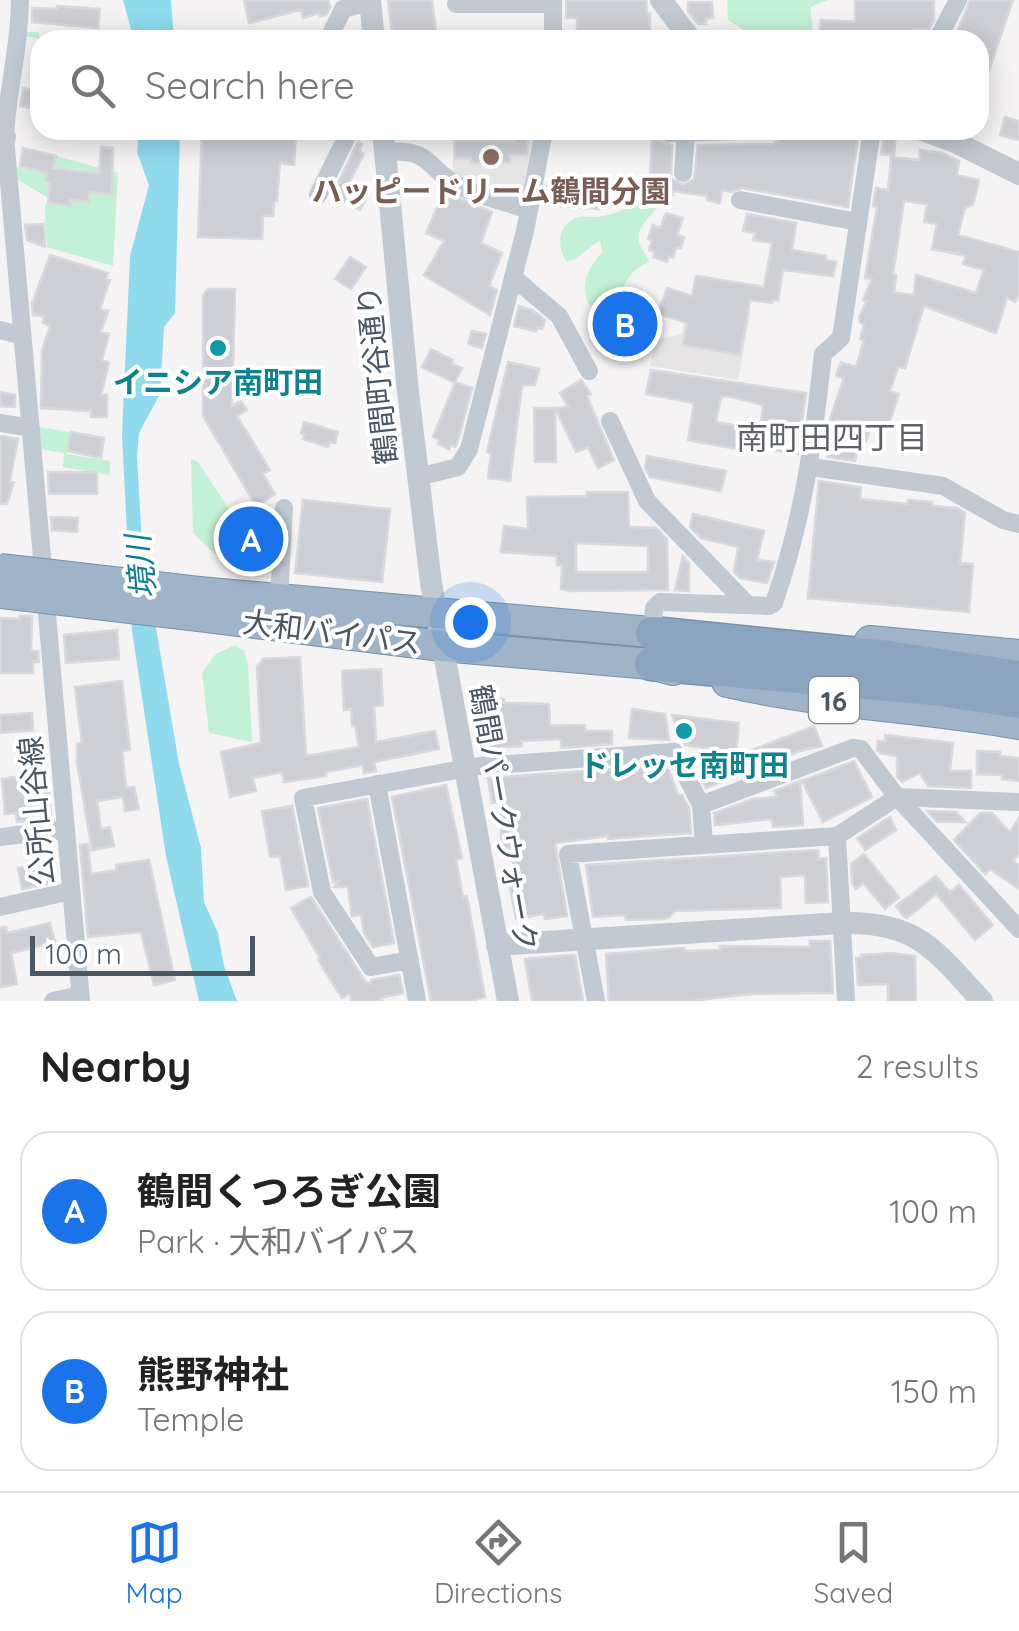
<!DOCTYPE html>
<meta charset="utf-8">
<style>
:root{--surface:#fff;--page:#f6f6f6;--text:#222;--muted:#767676;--line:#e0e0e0;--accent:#1a73e8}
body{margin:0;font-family:Quicksand,"Noto Sans JP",sans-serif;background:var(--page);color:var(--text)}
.scale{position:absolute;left:30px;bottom:25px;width:225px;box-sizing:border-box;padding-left:10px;border:5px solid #4a5661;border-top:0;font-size:28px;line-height:35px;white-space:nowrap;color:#4a5661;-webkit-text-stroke:8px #fff;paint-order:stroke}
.you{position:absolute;left:470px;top:622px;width:35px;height:35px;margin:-25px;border:8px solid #fff;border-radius:50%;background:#1a73e8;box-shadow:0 0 0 15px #1a73e833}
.badge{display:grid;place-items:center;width:65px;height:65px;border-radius:50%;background:var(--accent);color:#fff;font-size:32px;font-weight:700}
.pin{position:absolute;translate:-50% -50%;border:5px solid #fff;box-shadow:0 2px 10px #0006}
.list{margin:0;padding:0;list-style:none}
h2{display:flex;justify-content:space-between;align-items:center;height:130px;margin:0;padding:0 40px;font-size:42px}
h2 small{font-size:32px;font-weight:400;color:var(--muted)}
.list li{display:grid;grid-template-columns:65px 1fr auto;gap:30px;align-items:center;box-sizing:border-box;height:160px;margin:0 20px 20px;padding:0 20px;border:2px solid var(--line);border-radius:30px}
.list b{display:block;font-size:38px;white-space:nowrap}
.list p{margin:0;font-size:32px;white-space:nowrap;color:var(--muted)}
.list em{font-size:32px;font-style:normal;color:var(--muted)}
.icon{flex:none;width:55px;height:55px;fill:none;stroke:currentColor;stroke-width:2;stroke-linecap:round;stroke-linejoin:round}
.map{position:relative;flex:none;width:1019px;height:1001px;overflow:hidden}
.search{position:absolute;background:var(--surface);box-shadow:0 5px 25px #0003;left:30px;right:30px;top:30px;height:110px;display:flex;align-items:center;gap:25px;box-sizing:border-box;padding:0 35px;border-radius:30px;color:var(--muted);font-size:38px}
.sheet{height:490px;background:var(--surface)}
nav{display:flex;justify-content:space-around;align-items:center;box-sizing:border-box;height:140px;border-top:2px solid var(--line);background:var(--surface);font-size:28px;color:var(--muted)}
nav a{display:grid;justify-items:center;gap:5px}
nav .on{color:var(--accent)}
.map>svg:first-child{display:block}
</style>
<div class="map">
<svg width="1019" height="1001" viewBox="0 0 1019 1001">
<rect width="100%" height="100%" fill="#f5f3f3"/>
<!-- education -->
<path fill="#e6e4e5" d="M505 134H533L523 196 518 199 453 175V139H505Z
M688 298 751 309 738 380 650 366 654 340 682 334Z"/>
<!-- green -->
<path fill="#c3f1d5" d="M727 0H828L810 7 814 40H760L728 20Z
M25 32H39V37L49 38 50 33 102 34 103 40H47L25 36Z
M46 153 118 173 113 266 47 247 45 209 48 198 17 179 16 167 42 172Z
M640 199 651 200 656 208C648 220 632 231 641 247 644 252 647 257 649 262 635 268 629 275 623 288L628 305 611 314 589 305C580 284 588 268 602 252L600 240 574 260 566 261C556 244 558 222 580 217 588 216 596 218 604 216 618 213 629 207 640 199Z
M39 427 70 432 67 454 110 461V475L63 467 64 453 40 449Z
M191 459 198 462 233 515 242 562 215 554 193 533Z
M237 526 264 530 262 548 258 552 242 549Z
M235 645 244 651 248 664 252 742 209 733 202 672 216 654Z"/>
<!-- water -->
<path fill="#90daee" d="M123 0H171L174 40H134Z
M139 130H180L175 313 164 327 160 394 139 433 137 456 142 545 179 764 201 848 204 902 218 933 224 966 237 1001H199L166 856 132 631 122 434 130 256 149 185 137 152Z"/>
<!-- building -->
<path fill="#cdcfd5" stroke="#d7d9de" stroke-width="2.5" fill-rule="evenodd" d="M244 0H328L330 8 326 15 320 16 319 13 303 18 301 10 249 23Z
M388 0H432L437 40H393Z
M566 0H646L647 14H650V40H577V18H566Z
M855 0H934V20L929 29H913V35L818 40 821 20 855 22Z
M970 0H1013L981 93 979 40H954Z
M688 2H712L713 18H706V24H698L688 12Z
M57 6 100 9 98 28 32 22V8L57 9Z
M23 88 40 92V110L20 106Z
M1005 117 1019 121V140L1000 135Z
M202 130 296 134 294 165 280 163 277 201 274 202 273 216H263L262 239 198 237Z
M805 130H859L848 207 742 188 731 192 722 190 720 203 707 200V196L673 191V195L649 194 652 139 672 145 671 178 683 185 694 179 698 145 772 144 781 139 782 134 804 136Z
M884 132 896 133 894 155 881 154Z
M515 137H528L527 155H510V163H471V158H455V140L515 142Z
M358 142 362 144 359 151 364 154 348 185 353 187 351 190 366 199 360 210 332 195Z
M101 147 113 148 112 195 90 192 89 202 70 200V206L48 203 50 182 46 181 47 173 20 166 23 148 56 156 53 168 99 174Z
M920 150 942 153 959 161 957 175 979 180 973 205 965 208 958 235 1019 252V294L1015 302 1007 298 996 333 924 306 905 368 898 367 890 391 899 394 888 427 872 423 866 441 861 439 855 461 828 457 835 433 826 431 844 378 836 376 841 362 856 367 864 340 860 339 864 325 860 322 859 317 867 301 863 300 872 279 865 278 877 207 873 206 876 188 888 190 891 157 919 160ZM904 201 927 204 924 222 937 224 932 249 966 256 963 264 984 270 976 293 916 275 914 295 894 293 896 275 893 274Z
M547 186 601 193 599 209 545 205Z
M444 192 492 212 481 243 502 253 489 286 497 290 490 315 424 275 444 241 426 233Z
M666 213 683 218 677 235 684 237 681 248H676L673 258 669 256 667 262 653 257 655 252 649 250 652 241 648 239 653 225 660 228Z
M747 214 796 223 792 250 826 256V260L836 262 833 276 783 270 778 300H772V303L750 300 740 355 683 345 687 323 658 314 667 288 692 296 696 276 764 287 772 243 753 240 755 233 743 231Z
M44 224 45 247 27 240 25 225Z
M50 255 108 273 106 279 110 280 100 309 108 311 101 332 109 334 102 360 109 362 101 395H107V417H91V411L41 408 42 351 50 326 43 323 44 316 33 315 32 304Z
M350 257 366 267 351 289 335 279Z
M208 289H235L232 406 241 401 247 410 237 416 270 470 263 474 275 494 256 506 203 416V296Z
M519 306 532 310 545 320 542 329 537 328 536 331 514 326Z
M632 330 637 351 610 357 604 342 610 340 608 335Z
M472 331 486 334 482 348 468 344Z
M431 349 453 360 452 364 462 368 455 382 472 388 457 444 455 447 451 445 449 449 438 444 439 440 433 437 455 383 422 367Z
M508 362 539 369 535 385H522L510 481 488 478 491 453 487 452Z
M651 370 806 393 798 454 753 447V452L688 440 694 403 646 394ZM728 396 763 405 760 430 716 422 721 397Z
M581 380 591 394 587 396 614 460 598 468 588 447 576 452 555 408 568 407 560 393Z
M0 392 15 395V407L0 406Z
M534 408H555L556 462H535Z
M382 413 394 418 385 437 373 432Z
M304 422 338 432 335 443 330 442 328 447 303 439 305 434 301 433Z
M71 432 104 438 101 458 68 451Z
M0 436 18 439 10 481 14 482 7 504H0Z
M647 456 726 471 721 491 650 477 645 467Z
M48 472H97V494H49Z
M819 481 861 487 860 499 908 504V500L932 502V506L957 508 965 513 960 563 973 564 969 612 808 598Z
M587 492H628L629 527 656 528 667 539 668 590 570 591 561 589 562 565H557V556L501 552 504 526 528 529 527 497 587 496ZM576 543 648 546V572H576Z
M303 500 390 509 382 582 295 573Z
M693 514 764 531 757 560 774 562 767 583 740 578 734 572 738 547 701 538 690 527Z
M51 517 78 518 77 532 52 530Z
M683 556 689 563V591L675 590Z
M20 616H32L31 651H38L39 662H33V673H0V618L20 619Z
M117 630 119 659 66 663 64 635Z
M300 657 306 756 359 747 355 726H352L351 709 344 710 342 671 381 669 383 705 374 706 376 742 435 731 439 749 374 762 376 771 364 773 363 765 326 772V776L284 782 282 772 253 778 256 791 230 797 221 752 261 743 257 667 263 659Z
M122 681 130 750 122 751 126 788 134 787 139 809 125 811 123 797 97 801 101 829 110 827 114 846 92 850 77 762V744L82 743 75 687Z
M504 699V703L549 704 550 726 585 725V731H612V744L561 748V739L521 741 522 746 482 748 480 715H474V700Z
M632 709 665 714 669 740 629 738Z
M32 713 33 730 0 733V715Z
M672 715 739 723 736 752 685 745Z
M814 726 822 746 800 751 706 788 698 771Z
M885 735 953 743 950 771H971V788L928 786 920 773 902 782 897 776V756L880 753 877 750 878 741H885Z
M977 751 1000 752V756L1019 758V781L1002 779 1003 775 977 774Z
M854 761 872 797 823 822 802 781Z
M667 765 678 795H682L689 808 691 833 608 839V836L555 843 567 916 545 919 544 914 516 919 509 882 517 881 510 848H501V801L492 803 488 778Z
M48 772 51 818 17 822 16 813 5 814 2 779Z
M800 781 803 825 773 827 772 819 715 825 714 813 753 799 777 797 774 791Z
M446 785 462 858 456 859 463 897 467 896 485 997 472 1001H431L392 797Z
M367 799 394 943 373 947 364 933 361 915 352 916 348 887H334L339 881 333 882 318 808Z
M292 806 308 886 286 890 280 856 270 857 262 811Z
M927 811 956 812 965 822H937Z
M980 813H992L1010 832 1019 818V853L1013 861 1019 865V889L990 869 985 874 954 840Z
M890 817 896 830 865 850 857 838Z
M88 844 91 874 117 870 116 865 149 860 175 980 154 985 141 932 88 937 80 845Z
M818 850 819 859 826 858 828 902 806 903 805 875 780 877 781 908 675 911 670 917 663 919 626 920 625 915 593 917 586 865Z
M864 854 899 897 885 909 863 883 856 889 852 883 851 864Z
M47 862 50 883 22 889 18 868Z
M936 876 950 892 959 885 993 925 975 940 936 894 907 918 904 917 896 906Z
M311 897 365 981 371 984V980L399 975 403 993 380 998 382 1001H351L350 993 342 998 318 960 320 958 291 908Z
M50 923 55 942 11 953 17 984 0 987V928L6 927 7 933Z
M810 941H830L833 993 749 994 691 1001H609L606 954 684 948V951L720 950V946L810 947Z
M893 953 915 956 916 1001H888V984L858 985 856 958H861V955Z
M571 955H575L583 1001H532L525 959Z"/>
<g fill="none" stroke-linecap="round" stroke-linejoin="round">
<defs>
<path id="trunk" d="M199 592 674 634
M199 616 442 646 651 664 673 670
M870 641 1019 655
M727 682C823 704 922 707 1019 724"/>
<path id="motorway" d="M652 633 889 657 1019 677
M651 664 933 689 1019 702"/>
</defs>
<!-- trunk casing -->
<use href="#trunk" stroke="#7690ad" stroke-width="32"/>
<!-- motorway casing -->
<use href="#motorway" stroke="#7690ad" stroke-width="35"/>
<!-- minor -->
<path stroke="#c1cad2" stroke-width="18" d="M20 0C20 47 7 91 5 137L81 1001
M456 4H553
M328 40 343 9 370 2
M553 40V0
M937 40 958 0
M669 133 770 130
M385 152C434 148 425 169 461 187 481 197 507 202 529 210
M683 173 686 132
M318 195 350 130
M740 200 858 222
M513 277 559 316 589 371
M0 330 22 336
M610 421 647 501 748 605
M0 423 31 428
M811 467 943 486 1003 520 1019 524
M418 477 458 467 469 449 525 231 544 130
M279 599 284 508
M652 633 654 608 660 602 769 606 774 603C804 516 813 445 823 354L841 338 872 130
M377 784 417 1001
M701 805 853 748 861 749 897 797 1019 929
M837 836 846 1001
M0 837 65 829
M0 907 71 891
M410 960 371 967 322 892 303 798 479 766 674 752 701 805 704 844
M53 1001 80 995
M596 1001 568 854 837 836 897 797 1019 802"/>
<!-- tertiary -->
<path stroke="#c1cad2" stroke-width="22" d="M370 0 374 40
M661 0 691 40
M383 130 408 392 431 583 508 1001
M922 130 955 142 1019 174
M0 135 5 137
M497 945 842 923C917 921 935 950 982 1001"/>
<!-- trunk -->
<use href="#trunk" stroke="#9fb4c9" stroke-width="30"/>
<!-- motorway -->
<use href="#motorway" stroke="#8ba5c1" stroke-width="32"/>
<defs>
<path id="trunk-bridge" d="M0 569 199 592
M0 593 199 616"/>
</defs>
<!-- trunk-bridge casing -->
<use href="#trunk-bridge" stroke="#7690ad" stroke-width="32" stroke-linecap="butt"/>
<!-- trunk-bridge -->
<use href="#trunk-bridge" stroke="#9fb4c9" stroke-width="30"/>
</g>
<!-- markers -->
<circle fill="#8d6e63" stroke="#fff" stroke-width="4" cx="491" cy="157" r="10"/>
<g fill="#0f9aa8" stroke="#fff" stroke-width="4">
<circle cx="218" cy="348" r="10"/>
<circle cx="684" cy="731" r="10"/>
</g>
<g text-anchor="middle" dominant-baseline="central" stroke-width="8" stroke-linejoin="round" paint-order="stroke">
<!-- shield labels -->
<rect fill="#fff" stroke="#808990" stroke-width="2.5" x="809" y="677" width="50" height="46" rx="8"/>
<g font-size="28" font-weight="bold" fill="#4a5661">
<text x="834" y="700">16</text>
</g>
<!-- education labels -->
<g font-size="30" font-weight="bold" fill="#785e54" stroke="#fff">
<text x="491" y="191">ハッピードリーム鶴間分園</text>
</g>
<!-- street labels -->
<g font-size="30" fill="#4a5661" stroke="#fff">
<text transform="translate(377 375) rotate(-96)">鶴間町谷通り</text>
<text transform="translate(332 632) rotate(7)">大和バイパス</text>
<text transform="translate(36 811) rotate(-95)">公所山谷線</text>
<text transform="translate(504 818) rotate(80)">鶴間パークウォーク</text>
</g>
<!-- culture labels -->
<g font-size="30" font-weight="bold" fill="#0d838f" stroke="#fff">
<text x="218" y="382">イニシア南町田</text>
<text x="684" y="765">ドレッセ南町田</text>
</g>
<!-- neighbourhood labels -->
<g font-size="32" fill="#5f6368" stroke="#fff">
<text x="832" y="437">南町田四丁目</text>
</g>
<!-- water labels -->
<g font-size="32" font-style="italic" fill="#0c7c9b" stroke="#fff">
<text transform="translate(140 567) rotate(-96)">境川</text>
</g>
</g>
</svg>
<div class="scale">100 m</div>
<div class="you"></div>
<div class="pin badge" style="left:251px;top:539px">A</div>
<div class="pin badge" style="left:625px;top:324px">B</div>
<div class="search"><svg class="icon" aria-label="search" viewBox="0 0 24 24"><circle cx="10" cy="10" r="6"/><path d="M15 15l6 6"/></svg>Search here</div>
</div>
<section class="sheet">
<h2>Nearby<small>2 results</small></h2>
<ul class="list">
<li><span class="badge">A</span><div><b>鶴間くつろぎ公園</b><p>Park · 大和バイパス</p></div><em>100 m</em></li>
<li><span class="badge">B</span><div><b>熊野神社</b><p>Temple</p></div><em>150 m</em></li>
</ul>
</section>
<nav>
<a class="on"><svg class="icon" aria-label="map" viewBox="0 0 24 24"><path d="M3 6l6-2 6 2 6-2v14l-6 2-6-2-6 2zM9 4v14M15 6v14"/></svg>Map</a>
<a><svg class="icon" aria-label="directions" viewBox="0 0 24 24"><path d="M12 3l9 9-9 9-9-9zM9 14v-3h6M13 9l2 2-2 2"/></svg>Directions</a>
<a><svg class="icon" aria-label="saved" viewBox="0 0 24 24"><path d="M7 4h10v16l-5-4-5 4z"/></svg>Saved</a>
</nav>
